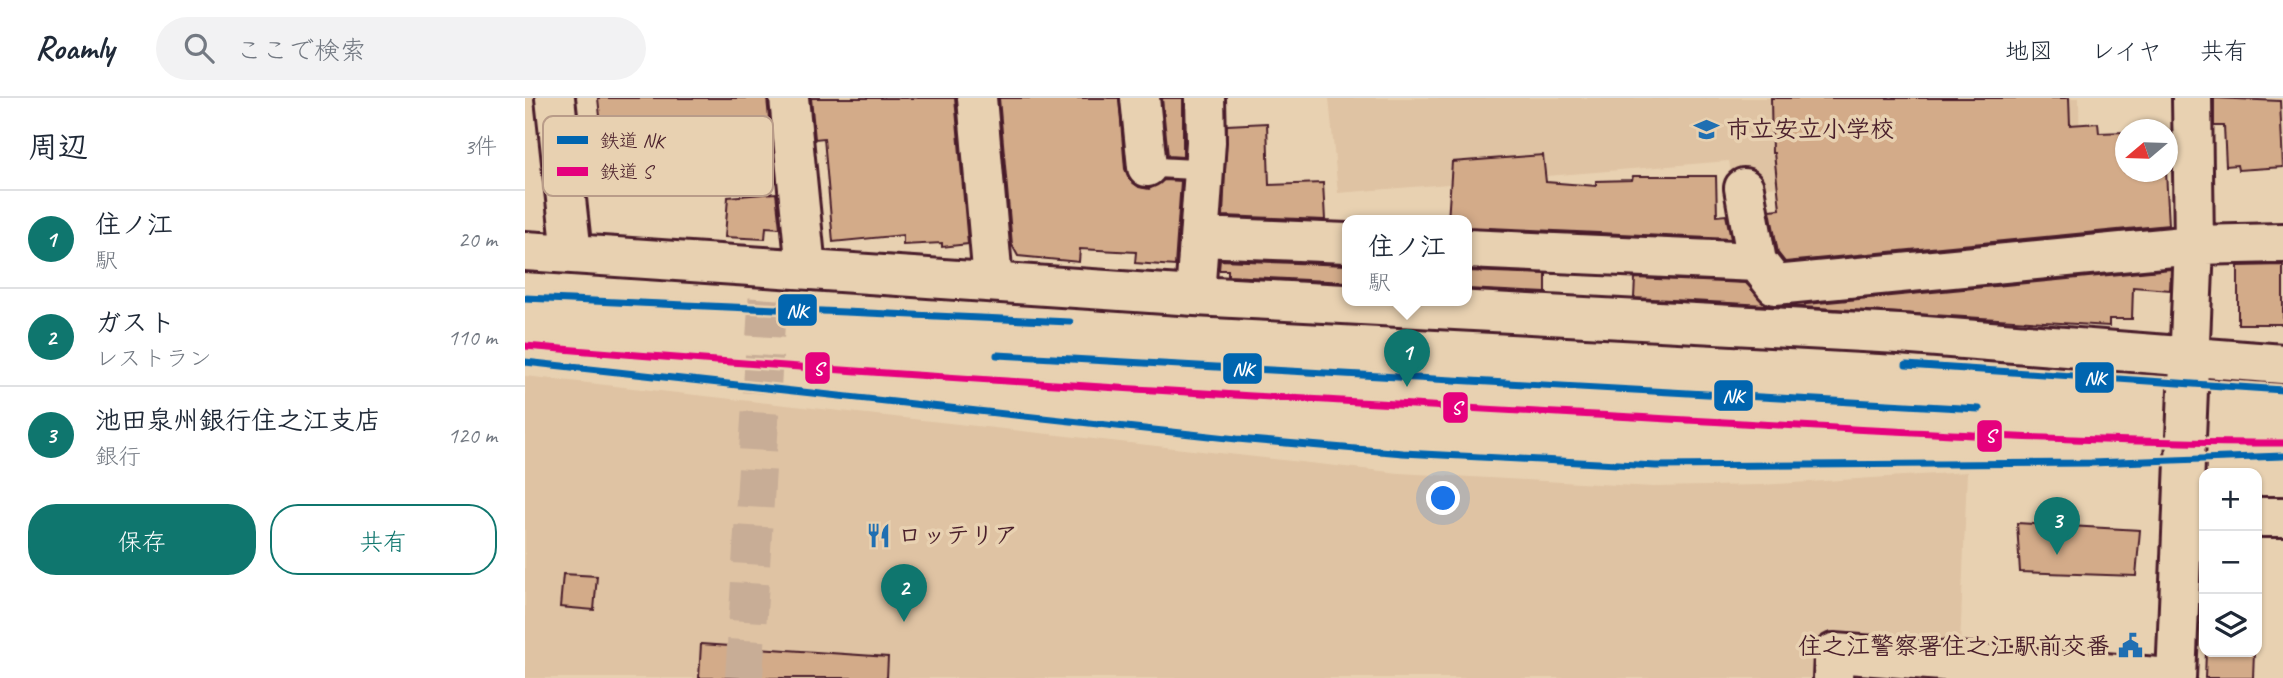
<!DOCTYPE html>
<html lang="ja">
<meta charset="utf-8">
<style>
:root{--surface:#fff;--page:#f2f2f3;--text:#1f2937;--muted:#747a83;--line:#e0e1e3;--accent:#0f766e}
body{margin:0;font-family:Caveat,"Klee One",sans-serif;background:var(--page);color:var(--text)}
.controls{position:absolute;right:21px;bottom:21px;display:grid;overflow:hidden;border-radius:14px;box-shadow:0 2px 5px #0004}
.controls button{width:63px;height:63px;display:grid;place-items:center;padding:0;border:0;border-bottom:2px solid var(--line);background:var(--surface);color:var(--text);font:35px sans-serif}
.compass{position:absolute;left:1590px;top:21px;width:63px;height:63px;border-radius:50%;background:var(--surface);box-shadow:0 2px 5px #0004;rotate:251deg}
.you{position:absolute;left:919px;top:401px;width:24px;height:24px;margin:-18px;border:5px solid #fff;border-radius:50%;background:#1a73e8;box-shadow:0 0 0 10px #1a73e833}
.badge{display:grid;place-items:center;width:46px;height:46px;border-radius:50%;background:var(--accent);color:#fff;font-size:23px;font-weight:700}
.pin{position:absolute;translate:-50% -58px;filter:drop-shadow(0 2px 4px #0008)}
.pin::after{content:'';position:absolute;top:37px;width:24px;height:21px;background:inherit;clip-path:polygon(0 0,100% 0,50% 100%)}
.popup{position:absolute;left:817px;top:117px;width:130px;height:91px;box-sizing:border-box;display:grid;place-content:center;border-radius:14px;background:var(--surface);filter:drop-shadow(0 2px 5px #0005);font-size:23px;white-space:nowrap;color:var(--muted)}
.popup b{font-size:26px;color:var(--text)}
.popup::after{content:'';position:absolute;left:50%;top:100%;margin-left:-14px;border:14px solid transparent;border-top-color:var(--surface)}
.list{margin:0;padding:0;list-style:none}
h2{display:flex;justify-content:space-between;align-items:center;height:91px;margin:0;padding:0 28px;font-size:30px}
h2 small{font-size:23px;font-weight:400;color:var(--muted)}
.list li{display:grid;grid-template-columns:46px 1fr auto;gap:21px;align-items:center;box-sizing:border-box;height:98px;padding:0 28px;border-top:2px solid var(--line)}
.list b{display:block;font-size:26px;white-space:nowrap}
.list p{margin:0;font-size:23px;white-space:nowrap;color:var(--muted)}
.list em{font-size:23px;font-style:normal;color:var(--muted)}
.actions{display:flex;gap:14px;padding:21px 28px}
.actions a{flex:1;padding:16px 0;border:2px solid var(--accent);border-radius:28px;text-align:center;font-size:24px;color:var(--accent)}
.actions .main{background:var(--accent);color:#fff}
.icon{flex:none;width:38px;height:38px;fill:none;stroke:currentColor;stroke-width:2;stroke-linecap:round;stroke-linejoin:round}
.map{position:relative;flex:none;width:1758px;height:580px;overflow:hidden}
header{display:flex;align-items:center;gap:42px;box-sizing:border-box;height:98px;padding:0 35px;background:var(--surface);border-bottom:2px solid var(--line)}
header strong{font-size:33px}
nav{display:flex;gap:38px;margin-inline-start:auto;font-size:24px}
.search{width:490px;height:63px;background:var(--page);display:flex;align-items:center;gap:18px;box-sizing:border-box;padding:0 24px;border-radius:38px;color:var(--muted);font-size:26px}
main{display:flex}
aside{flex:1;background:var(--surface)}
.map>svg:first-child{display:block}
</style>
<header>
<strong>Roamly</strong>
<div class="search"><svg class="icon" aria-label="search" viewBox="0 0 24 24"><circle cx="10" cy="10" r="6"/><path d="M15 15l6 6"/></svg>ここで検索</div>
<nav><a>地図</a><a>レイヤ</a><a>共有</a></nav>
</header>
<main>
<aside>
<h2>周辺<small>3件</small></h2>
<ul class="list">
<li><span class="badge">1</span><div><b>住ノ江</b><p>駅</p></div><em>20 m</em></li>
<li><span class="badge">2</span><div><b>ガスト</b><p>レストラン</p></div><em>110 m</em></li>
<li><span class="badge">3</span><div><b>池田泉州銀行住之江支店</b><p>銀行</p></div><em>120 m</em></li>
</ul>
<div class="actions"><a class="main">保存</a><a>共有</a></div>
</aside>
<div class="map">
<svg width="1758" height="580" viewBox="0 0 1758 580">
<rect width="100%" height="100%" fill="#e8d1b1"/>
<filter id="ink" filterUnits="userSpaceOnUse"><feTurbulence type="fractalNoise" baseFrequency=".0143" numOctaves="2"/><feDisplacementMap in="SourceGraphic" scale="14" xChannelSelector="R" yChannelSelector="G"/><feConvolveMatrix kernelMatrix="1 2 1 2 8 2 1 2 1" color-interpolation-filters="sRGB"/></filter>
<g filter="url(#ink)">
<!-- built -->
<path fill="#dfc3a3" d="M804 0H1554L1555 77 1209 90 1204 63 813 95Z
M0 278 874 375 1128 389 1237 387 1442 374 1435 551 1298 580H0Z"/>
<!-- building -->
<path fill="#d3ab89" stroke="#4a1f2b" stroke-width="2" d="M73 0H242L245 31 133 42 135 58 80 64Z
M286 0H430L443 146 417 149V145L378 147V137L308 144 299 40 290 41Z
M474 0H594L600 71 605 82 614 89 624 91 639 82 656 83 650 168 610 165 611 154 555 151 554 164 493 158 487 147Z
M637 0H658V59L643 58Z
M1246 0H1544L1545 27 1573 25 1574 35 1600 34V74H1641L1644 127 1260 164 1253 155 1245 112 1255 111 1249 55H1247Z
M1689 0 1755 3 1758 69 1713 72 1712 67 1701 68 1699 28H1689Z
M742 25 744 87 798 85 800 122 698 118 702 27Z
M1018 57 1021 84 1071 88V83L1107 82 1108 78H1191L1192 118 1201 117 1206 141 942 129V123H923L927 64Z
M251 95 255 130 241 129 240 141 200 139 203 99Z
M695 162 822 167V184L703 178V172H694Z
M1758 167V226H1713V168Z
M1646 171 1645 192 1608 189 1607 221H1584V228L1261 208Z
M942 173 1021 176V195L942 191Z
M1110 180 1221 185 1241 207 1109 200Z
M1492 425 1615 432 1611 478 1495 474Z
M38 476 72 478 69 512 35 509Z
M176 546 363 559 362 580H174Z
M1681 554H1729L1728 580H1680Z"/>
<g fill="none" stroke-linecap="round" stroke-linejoin="round">
<!-- minor-tunnel -->
<path stroke="#c8ad96" stroke-width="38" stroke-dasharray="38 19" stroke-linecap="butt" d="M219 580 243 193"/>
<defs>
<path id="service" d="M622 69 679 72"/>
<path id="minor" d="M30 0 47 156 670 198 1374 236 1758 266
M264 0 281 171
M452 0 468 183
M615 0 622 69
M1219 90 1232 164 1250 187 1669 147 1758 145
M675 139 822 145
M942 151 1232 164
M0 153 47 156
M670 198 681 44 680 0
M1732 419H1758
M1308 580 1309 555 1647 580
M1651 580 1669 147 1667 0"/>
</defs>
<!-- service casing -->
<use href="#service" stroke="#4a1f2b" stroke-width="24"/>
<!-- minor casing -->
<use href="#minor" stroke="#4a1f2b" stroke-width="44"/>
<!-- service -->
<use href="#service" stroke="#e8d1b1" stroke-width="19"/>
<!-- minor -->
<use href="#minor" stroke="#e8d1b1" stroke-width="38"/>
<defs>
<path id="rail-1" d="M0 200 545 224
M472 257 1454 311
M0 264 712 341 878 355 1131 368 1566 365 1758 358
M1381 267 1758 292"/>
<path id="rail-2" d="M0 248C350 277 700 297 1051 316 1287 328 1522 345 1758 345"/>
</defs>
<!-- rail-1 casing -->
<use href="#rail-1" stroke="#e8d1b1" stroke-width="12"/>
<!-- rail-2 casing -->
<use href="#rail-2" stroke="#e8d1b1" stroke-width="12"/>
<!-- rail-1 -->
<use href="#rail-1" stroke="#0065af" stroke-width="7"/>
<!-- rail-2 -->
<use href="#rail-2" stroke="#e5007d" stroke-width="7"/>
</g>
</g>
<!-- icons -->
<defs>
<symbol id="school-bare" viewBox="-9 -9 18 18"><path d="M0-5L7-2L0 1L-7-2ZM-4 1L0 2.5L4 1V4Q0 6-4 4Z" fill="#1f6fb2" stroke="#e8d1b1" stroke-width="2.5" paint-order="stroke"/></symbol>
<symbol id="restaurant-bare" viewBox="-9 -9 18 18"><path d="M-5-6h1v4h1v-4h1v4h1v-4h1v5L-1.5 .5V6h-2V.5L-5-1ZM5-6V6H3V1.5H1.5Q1.5-4 5-6Z" fill="#1f6fb2" stroke="#e8d1b1" stroke-width="2.5" paint-order="stroke"/></symbol>
<symbol id="civic-bare" viewBox="-9 -9 18 18"><path d="M-.6-6.5H3V-4.5H.6V-3L4-1V1h2V6H-6V1h2V-1L-.6-3ZM-1.2 2.5V6h2.4V2.5Z" fill="#1f6fb2" stroke="#e8d1b1" stroke-width="2.5" paint-order="stroke"/></symbol>
</defs>
<g fill-rule="evenodd">
<use href="#school-bare" x="1164" y="14" width="35" height="35"/>
<use href="#restaurant-bare" x="336" y="420" width="35" height="35"/>
<use href="#civic-bare" x="1588" y="530" width="35" height="35"/>
</g>
<g text-anchor="middle" dominant-baseline="central" stroke-width="7" stroke-linejoin="round" paint-order="stroke">
<!-- poi labels -->
<g font-size="24" font-weight="bold" fill="#4a1f2b" stroke="#e8d1b1" text-anchor="start">
<text x="1201" y="31">市立安立小学校</text>
<text x="373" y="437">ロッテリア</text>
<text x="1585" y="548" text-anchor="end">住之江警察署住之江駅前交番</text>
</g>
</g>
<!-- legend -->
<rect x="18" y="18" width="230" height="80" rx="10" fill="#e8d1b1" stroke="#b99c89" stroke-width="2"/>
<rect x="32" y="38" width="31" height="8" fill="#0065af"/>
<rect x="32" y="69" width="31" height="9" fill="#e5007d"/>
<g font-size="19" fill="#4a1f2b">
<text x="75" y="49">鉄道 NK</text>
<text x="75" y="80">鉄道 S</text>
</g>
<g stroke="#e8d1b1" stroke-width="2.5">
<rect x="252" y="195" width="41" height="34" rx="7" fill="#0065af"/>
<rect x="279" y="253" width="27" height="34" rx="7" fill="#e5007d"/>
<rect x="697" y="254" width="41" height="33" rx="7" fill="#0065af"/>
<rect x="1549" y="263" width="41" height="33" rx="7" fill="#0065af"/>
<rect x="1188" y="281" width="41" height="33" rx="7" fill="#0065af"/>
<rect x="917" y="293" width="27" height="33" rx="7" fill="#e5007d"/>
<rect x="1451" y="321" width="27" height="34" rx="7" fill="#e5007d"/>
</g>
<g font-size="19" text-anchor="middle" font-weight="bold" fill="#fff">
<text x="272" y="219">NK</text>
<text x="293" y="277">S</text>
<text x="718" y="277">NK</text>
<text x="1570" y="286">NK</text>
<text x="1208" y="304">NK</text>
<text x="931" y="316">S</text>
<text x="1465" y="344">S</text>
</g>
</svg>
<div class="controls">
<button>+</button>
<button>−</button>
<button><svg class="icon" aria-label="layers" viewBox="0 0 24 24"><path d="M12 4l9 5-9 5-9-5zM3 14l9 5 9-5"/></svg></button>
</div>
<svg class="compass" viewBox="-18 -18 36 36"><path d="M0-13l5 13h-10z" fill="#e53935"/><path d="M0 13l5-13h-10z" fill="#747a83"/></svg>
<div class="you"></div>
<div class="pin badge" style="left:882px;top:289px">1</div>
<div class="popup"><b>住ノ江</b>駅</div>
<div class="pin badge" style="left:379px;top:524px">2</div>
<div class="pin badge" style="left:1532px;top:457px">3</div>
</div>
</main>
